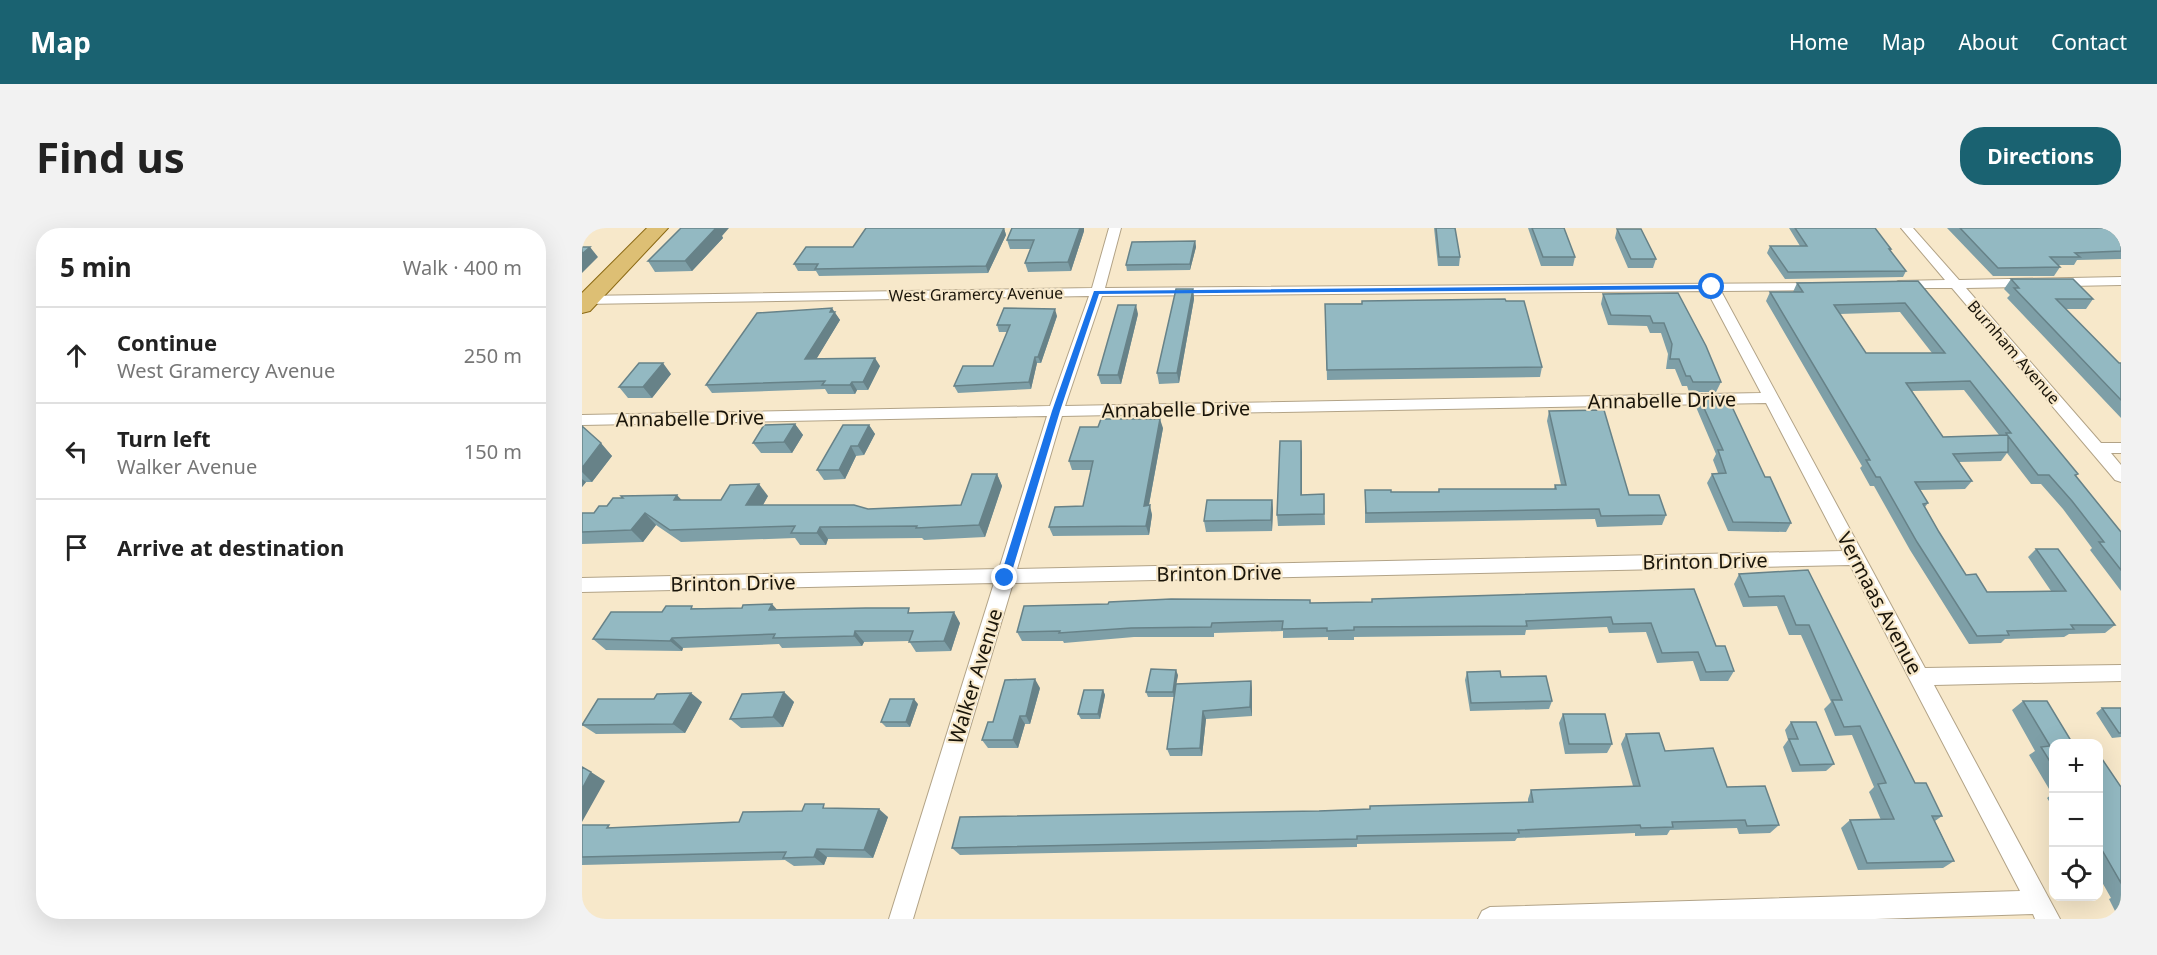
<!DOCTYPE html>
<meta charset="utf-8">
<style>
:root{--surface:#fff;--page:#f2f2f2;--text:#222;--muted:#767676;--line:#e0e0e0;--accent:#1a6271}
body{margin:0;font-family:"Noto Sans",sans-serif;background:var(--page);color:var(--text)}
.controls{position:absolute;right:18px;bottom:18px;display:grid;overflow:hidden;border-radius:12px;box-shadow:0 6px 24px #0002}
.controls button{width:54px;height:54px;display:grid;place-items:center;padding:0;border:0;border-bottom:2px solid var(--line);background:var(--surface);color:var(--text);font:30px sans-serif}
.stop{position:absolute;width:18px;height:18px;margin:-14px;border:4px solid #1a73e8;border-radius:50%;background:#fff}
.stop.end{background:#1a73e8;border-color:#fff;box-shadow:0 2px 6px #0008}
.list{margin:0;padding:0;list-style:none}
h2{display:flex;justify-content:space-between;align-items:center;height:78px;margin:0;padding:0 24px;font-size:26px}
h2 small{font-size:20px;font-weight:400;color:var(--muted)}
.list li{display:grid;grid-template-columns:39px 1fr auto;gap:18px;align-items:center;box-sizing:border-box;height:96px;padding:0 24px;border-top:2px solid var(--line)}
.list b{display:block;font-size:22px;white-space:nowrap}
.list p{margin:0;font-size:20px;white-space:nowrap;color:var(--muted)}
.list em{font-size:20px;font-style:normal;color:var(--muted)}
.icon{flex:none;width:33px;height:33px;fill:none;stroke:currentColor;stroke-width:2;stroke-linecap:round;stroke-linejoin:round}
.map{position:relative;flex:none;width:1539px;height:691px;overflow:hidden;border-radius:24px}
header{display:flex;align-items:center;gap:36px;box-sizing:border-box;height:84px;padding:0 30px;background:var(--accent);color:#fff}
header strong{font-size:28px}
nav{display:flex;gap:33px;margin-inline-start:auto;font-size:21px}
.intro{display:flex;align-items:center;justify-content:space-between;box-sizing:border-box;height:144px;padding:0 36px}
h1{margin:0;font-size:42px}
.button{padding:15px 27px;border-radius:24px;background:var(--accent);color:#fff;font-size:21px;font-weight:700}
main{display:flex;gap:36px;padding:0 36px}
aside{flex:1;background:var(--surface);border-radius:24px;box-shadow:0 6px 24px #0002}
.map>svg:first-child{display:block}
</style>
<header>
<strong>Map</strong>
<nav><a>Home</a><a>Map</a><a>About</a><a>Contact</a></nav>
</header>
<div class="intro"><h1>Find us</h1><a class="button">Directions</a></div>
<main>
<aside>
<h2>5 min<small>Walk · 400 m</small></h2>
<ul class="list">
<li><svg class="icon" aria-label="ahead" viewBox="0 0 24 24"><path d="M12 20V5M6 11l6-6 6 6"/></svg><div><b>Continue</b><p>West Gramercy Avenue</p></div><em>250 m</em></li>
<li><svg class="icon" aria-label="left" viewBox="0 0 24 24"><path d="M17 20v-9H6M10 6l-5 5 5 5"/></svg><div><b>Turn left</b><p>Walker Avenue</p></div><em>150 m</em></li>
<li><svg class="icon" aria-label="arrive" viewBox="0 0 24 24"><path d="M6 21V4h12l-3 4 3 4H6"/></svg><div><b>Arrive at destination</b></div></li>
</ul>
</aside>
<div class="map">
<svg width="1539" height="691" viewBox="0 0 1539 691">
<rect width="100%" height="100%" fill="#f7e8ca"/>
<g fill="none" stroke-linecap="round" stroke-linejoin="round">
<defs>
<path id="minor" d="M527 0H539L523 60 1242 55V61L1237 62 1139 63 1343 440 1539 437V453L1352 457 1478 691H1453L1451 686 1293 691H896L900 683 908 679 1438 663 1268 337 431 355 331 691H307L412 355 0 364V350L417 341 465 188 0 197V187L468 178 507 68 0 76V68L510 60ZM1125 63 1179 165 483 178 520 68ZM1184 175 1261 323 435 341 480 188Z
M1319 0H1331L1377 52 1539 49V57L1384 60 1519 215H1539V225H1529L1539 237V254L1533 252 1370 60H1311L1310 57 1316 53 1363 52Z"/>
<path id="primary" d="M65 0H86L8 83 0 85V65Z"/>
</defs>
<!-- minor casing -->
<use href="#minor" stroke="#b2a387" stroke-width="2"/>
<!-- primary casing -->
<use href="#primary" stroke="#8a6812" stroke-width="2"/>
<!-- minor -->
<use href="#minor" fill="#fff" fill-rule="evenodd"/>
<!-- primary -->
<use href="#primary" fill="#ddbf74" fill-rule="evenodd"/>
</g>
<!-- wall -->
<path fill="#7e9fa7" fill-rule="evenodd" d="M422 0 424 7 406 45 237 48 234 43H216L212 36 271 19Z
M852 0H873L878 29 877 38H856Z
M946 0H982L993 29 991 38H959Z
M1207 0H1293L1309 21 1308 23 1324 43 1321 49 1203 51 1185 25 1188 18H1218Z
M1365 0H1539V31L1495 32 1492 37H1476L1478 39 1472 48H1411Z
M1035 1 1074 31 1071 40H1046L1033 10Z
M502 3 489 43 446 44 443 35 449 21H428L425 12Z
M140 8 141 10 110 43 73 44 66 33Z
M613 13 614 19 608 42 545 43 544 37Z
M1429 51 1511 71 1504 81H1483L1537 135H1539V190L1425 70 1428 67 1422 61Z
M1336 53 1496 246 1494 248 1539 304V363L1508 322 1510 320 1481 281 1459 256H1449L1425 225 1419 233 1377 234 1390 253 1383 261 1338 262 1346 275 1343 279 1357 304 1384 347 1405 364 1469 363 1446 329 1454 321 1533 397 1523 405 1487 406 1482 409 1423 411 1419 415 1387 416 1328 322 1292 258H1288L1278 240 1280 238 1184 73 1188 64H1211L1215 55ZM1318 84 1350 125H1284L1258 86ZM1382 162 1417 207 1361 209 1330 163Z
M611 61 612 71 597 155 577 156 575 145Z
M1096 65 1139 154 1134 164H1107L1105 158H1100L1093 141H1084L1086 126 1079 105H1068L1065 98 1026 97 1019 76 1021 66Z
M924 73 960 139 958 149 745 152 743 76Z
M252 84 258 92 234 131 298 138 286 162H275L273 166H246L243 161 130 165 124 157Z
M556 86 539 156H519L516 147Z
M475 88 459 135H455L449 161 376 165 372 158 411 138 425 104H417L415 97Z
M89 146 70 170H46L37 159Z
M1117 169 1183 249 1209 295 1204 304 1146 303 1125 255 1130 246 1136 245 1131 232 1134 226 1114 179Z
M967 183 1047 267 1084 287 1080 297 1015 299 1013 291 783 295V262L809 264H856L857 261H972L973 257H979L965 193Z
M213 196 221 207 210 225H179L171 215Z
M287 197 293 206 282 227 274 228 263 251 242 252 235 242Z
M0 198 30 228 10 254H4L0 259Z
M581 200 567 277 570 287 567 307 471 308 467 299 501 278 509 242H490L487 233Z
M720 224V267L742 266 743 297 696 298 695 287Z
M415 246 420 258 403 309 342 312 340 310 246 311 244 317H218L213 310 99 314 74 297 61 314 0 316V285H12L25 278 99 272H139L186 268 181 277 286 281 379 277Z
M690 272 691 282 690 303 624 304 622 293Z
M1226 342 1333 555 1360 588 1353 593 1372 633 1361 640 1276 642 1259 600 1268 592H1299L1287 564 1292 559 1270 507 1253 508 1242 481 1249 474 1219 407H1207L1195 378 1161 379 1152 356 1157 346Z
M1112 361 1134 418 1152 443 1146 453H1118L1111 433 1075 435 1064 404 1027 405 1025 399 944 402 943 407 772 409V412H746V409L701 410V403L632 405V409H552L482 415 481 413H440L435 404 728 375 790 374Z
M113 380 331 385 378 395 369 423 334 424 327 413 282 414 280 418 200 420 197 416 101 420 100 423 24 422 11 411 80 384Z
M885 444 919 449 970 473 967 481 888 483 883 452Z
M596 447 594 456 669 453 670 462V488L624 491 620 528H588L585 521 592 469H566L564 464Z
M458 460 448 496H443L436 520H406L400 512 411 494Z
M521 462 523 467 518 491H499L496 486Z
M202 464 212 474 201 499 159 500 148 491Z
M72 471 120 474 103 505 14 506 0 497Z
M1441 473 1472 516V581L1465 570 1470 566 1447 527 1453 523 1430 482Z
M336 476 328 499H304L299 494Z
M1520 480H1539V509L1530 510 1514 485Z
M981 486 1030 516 1025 525 983 526 977 495Z
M1209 494 1252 536 1244 543 1210 544 1201 519 1206 512 1203 502Z
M1044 506 1083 523 1145 559 1197 597 1188 605 1157 606 1155 600 1088 602 1085 607 1053 608V605L935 610 933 613 775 616V619L378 627 370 620 737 583 946 575V571L949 562 1051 558 1039 516Z
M1516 525 1539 559V691H1537L1527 671 1529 670 1516 647Z
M247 580 306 589 291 630 245 629 242 637 212 638 203 632 0 637V597L33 600 157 594 220 583Z"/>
<!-- shaded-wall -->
<path fill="#678288" d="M133 0H147L140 8 141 10 110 43 103 33Z
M422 0 424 7 406 45 404 38Z
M498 0H502V3L489 43 486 34Z
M613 13 614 19 608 42V36Z
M8 19 16 29 0 45V26Z
M611 61 612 71 597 155 595 145Z
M554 77 556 86 539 156 536 147Z
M250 80 258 92 229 140 223 131Z
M473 81 475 88 459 135 456 129Z
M453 129 455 135 449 161 447 154Z
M293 130 298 138 286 162 281 154Z
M81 135 89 146 70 170 61 159Z
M270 154 275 162 273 166 268 157Z
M578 191 581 200 565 287 562 278Z
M213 196 221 207 210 225 202 214Z
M287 197 293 206 282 227 276 218Z
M719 213 720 224V277L719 267Z
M19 215 30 228 10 254 0 244V240Z
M269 218 274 228 263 251 257 242Z
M415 246 420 258 403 309 397 297Z
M0 251 4 254 0 259Z
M177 256 186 268 174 289 164 277Z
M95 267 106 279 92 272Z
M690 272 691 282 690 303 689 292Z
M568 277 570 287 567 307 564 298Z
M63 285 74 297 61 314 49 302Z
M238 299 246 311 244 317 235 305Z
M190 376 199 386 187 382Z
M372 384 378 395 369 423 362 413Z
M273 403 282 414 280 418 272 408Z
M90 410 101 420 100 423 88 413Z
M594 442 596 447 592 469 591 464Z
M453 451 458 460 448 496 444 488Z
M669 453 670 462V488L668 479Z
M521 462 523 467 518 491 516 486Z
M202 464 212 474 201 499 191 489Z
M109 465 120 474 103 505 91 496Z
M332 471 336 476 328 499 324 494Z
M621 483 624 491 620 528 618 520Z
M438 488 443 496 436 520 431 512Z
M9 544 23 553 0 594V561Z
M297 581 306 589 291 630 282 622Z
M235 621 245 629 242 637 232 629Z"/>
<!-- building -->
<path fill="#93b9c2" stroke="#678288" stroke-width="1.5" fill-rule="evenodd" d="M99 0H134L103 33H66Z
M284 0H422L404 38 233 41 236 36H212L224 19H271Z
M430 0H498L486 34 443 35 452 12H425Z
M854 0H873L878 29H857Z
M950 0H982L993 29H961Z
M1213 0H1293L1309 21H1307L1324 43 1206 44 1188 18H1225Z
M1378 0H1539V23L1493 25 1498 29H1468L1478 39 1416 40Z
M1035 1H1059L1074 31H1049Z
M613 13 608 36 544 37 550 14Z
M0 19H8L0 26Z
M1429 51H1491L1511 71H1474L1537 135H1539V172L1432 60H1437Z
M1336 53 1482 229 1496 246 1493 247 1539 304V342L1517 314H1522L1490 273 1467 247H1456L1426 208V224L1371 226 1390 253 1333 254 1346 275 1341 276 1357 304 1384 347 1394 346 1405 364 1484 363 1454 321H1476L1533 397H1489L1492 401 1425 403 1427 407 1395 408 1335 314 1298 249H1294L1284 232H1288L1188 64H1221L1215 55ZM1323 75 1363 125H1284L1252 77ZM1388 153 1429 205H1424L1425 207 1361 209 1324 155Z
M594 61H611L595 145H575Z
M1096 65 1124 118 1139 154H1111L1108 148H1104L1097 131H1088L1090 116 1082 95H1071L1068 88 1029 87 1021 66Z
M923 71 924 73H942L960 139 745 142 743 76H780V73Z
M536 77H554L536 147H516Z
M250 80 248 84H253L223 131 293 130 281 154H270L268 157H240L243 153 124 157 175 85Z
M422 80 473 81 456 129H453L447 154 372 158 381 138H411L428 97H415Z
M57 135H81L61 159H37Z
M1145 168 1183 249H1188L1209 295 1151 294 1130 246 1144 245 1136 222H1141L1117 169Z
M1022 182 1047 267H1077L1084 287 1019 288 1017 281 784 285 783 262H809V264H857V261H974L973 257H984L967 183Z
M519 191H578L562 278 568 277 564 298 467 299 473 279 501 278 511 233H487L498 199H516Z
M213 196 202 214 171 215 182 197Z
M261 197H287L276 218H269L257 242H235Z
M0 198 19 215 0 240Z
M698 213H719V267L742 266V286L695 287Z
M390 246H415L397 297 334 300 335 298 238 299 235 305H209L213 298 88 302 63 285 49 302 0 304V285H12L17 278H25L31 270H41L39 268 95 267 92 272H139L148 257 177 256 164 277H272L286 281 379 277Z
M625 272H690L689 292 622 293Z
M1226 342 1333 555H1344L1360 588H1350L1372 633 1285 635 1268 592 1312 591 1296 556 1304 555 1278 498 1262 499 1250 472H1260L1227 397H1214L1202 368 1167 369 1157 346Z
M1112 361 1134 418H1143L1152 443 1124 444 1116 424 1080 425 1069 395 1031 396 1029 389 944 393 945 398 772 399V402L745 403V400L700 401 701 393 630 395 629 399 549 400 477 405 478 403 435 404 442 378 526 376 527 374 589 371 728 372V375L790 374V371Z
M190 376 187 382 284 380H327L326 385 372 384 362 413 327 414 331 403H273L272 408 191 410 193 406 90 410 88 413 11 411 29 384H80L84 378H110L109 381 160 380 161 377Z
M569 441 594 442 591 464H564Z
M918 443 919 449 964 448 970 473 889 475 885 444Z
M453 451 444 488H438L431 512H400L406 494H411L423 452Z
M669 453 668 479 621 483 618 520 585 521 594 456Z
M502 462H521L516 486H496Z
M202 464 191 489 148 491 160 466Z
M109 465 91 496 0 497 16 471H72L75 466Z
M308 471H332L324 494H299Z
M1441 473H1465L1491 516H1472V540L1459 519 1468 518Z
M1520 480H1539V505H1537Z
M981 486H1023L1030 516H987Z
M1209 494H1234L1252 536 1218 537 1207 511H1216Z
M1077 505 1083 523 1131 520 1145 559 1183 558 1197 597 1165 598 1163 592 1090 594 1091 599 1059 600 1058 597 936 602 937 605 775 608V611L370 620 378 589 737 583 788 581V578L951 574 949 562 1058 558 1044 506Z
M1516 525 1539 559V655L1516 615Z
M0 539 9 544 0 561Z
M223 576H242L241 580 297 581 282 622 235 621 232 629 201 630 204 624 0 629V597H27L25 600 157 594 161 584 220 583Z"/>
<!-- route -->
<path fill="#1a73e8" d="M1130 57 1132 61 517 66 478 183 428 350 423 353 418 350 470 183 512 63Z"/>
<g text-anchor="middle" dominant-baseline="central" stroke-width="4.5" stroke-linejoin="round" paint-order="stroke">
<!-- far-street labels -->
<g font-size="16" fill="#1a150a" stroke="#f7e8ca">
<text transform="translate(394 66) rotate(-1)">West Gramercy Avenue</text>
<text transform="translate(1432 124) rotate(49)">Burnham Avenue</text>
</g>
<!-- street labels -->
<g font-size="20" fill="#1a150a" stroke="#f7e8ca">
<text transform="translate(1080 172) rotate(-1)">Annabelle Drive</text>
<text transform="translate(594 181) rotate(-1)">Annabelle Drive</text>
<text transform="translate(108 190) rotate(-1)">Annabelle Drive</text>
<text transform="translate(1123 333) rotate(-1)">Brinton Drive</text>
<text transform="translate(637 345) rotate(-1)">Brinton Drive</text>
<text transform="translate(151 355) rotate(-1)">Brinton Drive</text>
<text transform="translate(1298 375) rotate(62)">Vermaas Avenue</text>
<text transform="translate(393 448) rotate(-73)">Walker Avenue</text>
</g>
</g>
</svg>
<div class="controls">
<button>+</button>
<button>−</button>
<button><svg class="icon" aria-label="locate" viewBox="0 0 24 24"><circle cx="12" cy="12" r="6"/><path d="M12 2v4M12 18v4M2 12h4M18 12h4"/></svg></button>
</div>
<div class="stop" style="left:1130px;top:59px"></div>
<div class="stop end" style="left:423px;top:350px"></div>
</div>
</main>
